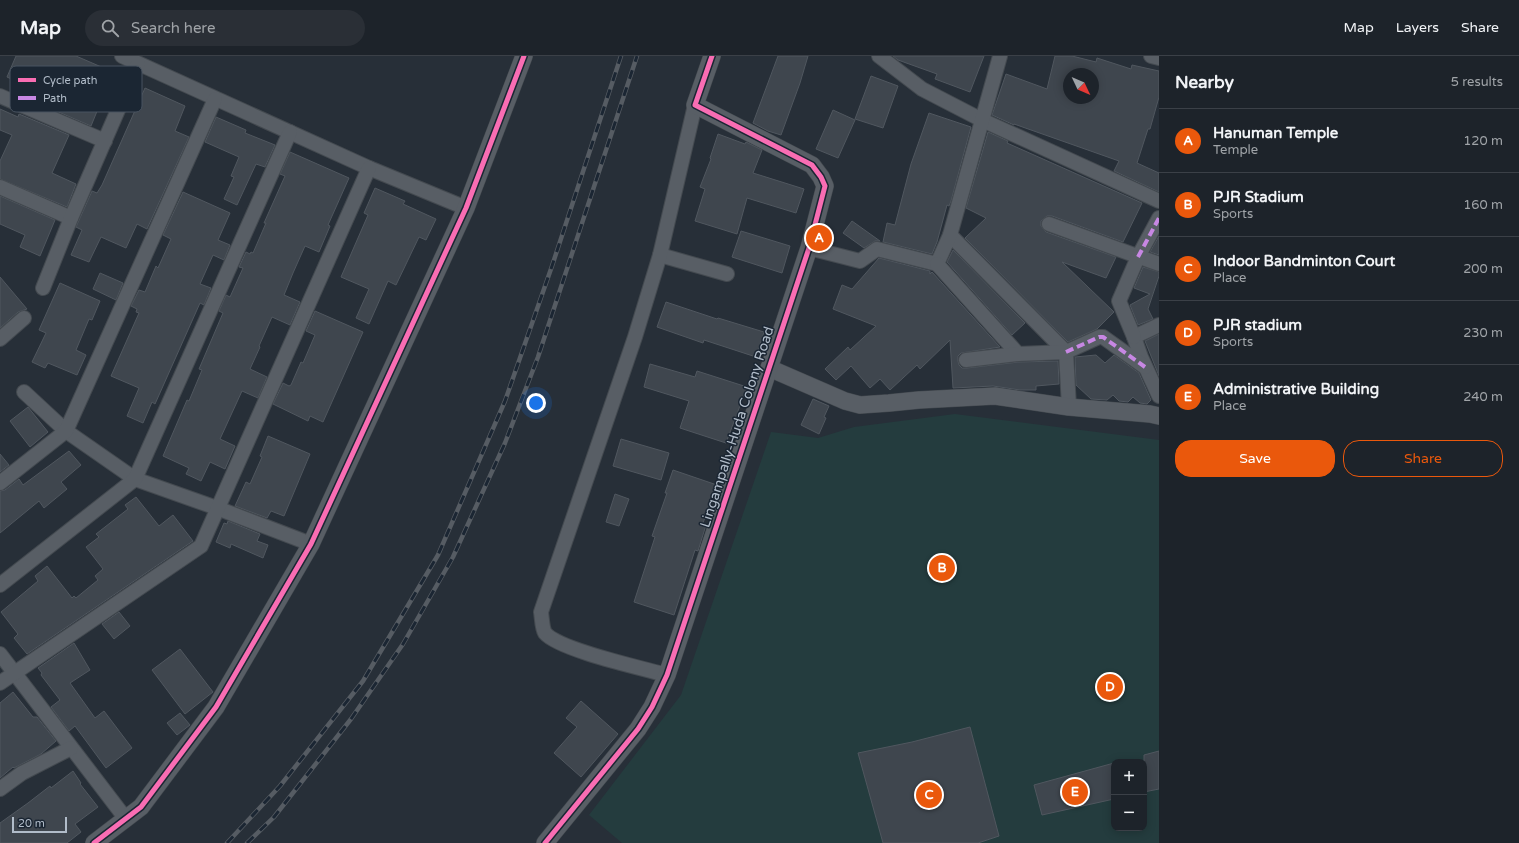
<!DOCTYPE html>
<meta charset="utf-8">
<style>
:root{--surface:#1d232a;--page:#2a2f36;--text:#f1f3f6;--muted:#a0a4a8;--line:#3b4047;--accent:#ea580c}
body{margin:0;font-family:"Varela Round",sans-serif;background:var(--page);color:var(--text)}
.controls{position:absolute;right:12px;bottom:12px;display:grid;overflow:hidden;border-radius:8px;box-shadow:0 2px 10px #0003}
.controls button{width:36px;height:36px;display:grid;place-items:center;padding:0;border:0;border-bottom:1px solid var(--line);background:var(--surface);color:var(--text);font:20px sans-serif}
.compass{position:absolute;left:1063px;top:12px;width:36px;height:36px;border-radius:50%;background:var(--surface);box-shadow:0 2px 10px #0003;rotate:134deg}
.scale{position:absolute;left:12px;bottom:10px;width:55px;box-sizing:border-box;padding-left:4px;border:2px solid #b1bcc9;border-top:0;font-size:11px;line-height:14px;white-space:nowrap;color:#b1bcc9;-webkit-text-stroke:3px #1b2633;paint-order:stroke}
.you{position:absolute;left:536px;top:347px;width:14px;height:14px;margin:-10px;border:3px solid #fff;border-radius:50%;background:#1a73e8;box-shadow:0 0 0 6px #1a73e833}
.badge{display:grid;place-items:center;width:26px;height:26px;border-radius:50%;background:var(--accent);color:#fff;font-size:13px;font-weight:700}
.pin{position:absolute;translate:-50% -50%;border:2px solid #fff;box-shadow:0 1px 4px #0006}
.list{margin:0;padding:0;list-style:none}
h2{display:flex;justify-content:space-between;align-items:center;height:52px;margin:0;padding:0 16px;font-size:17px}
h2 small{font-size:13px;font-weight:400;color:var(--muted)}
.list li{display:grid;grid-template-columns:26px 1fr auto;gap:12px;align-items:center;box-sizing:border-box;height:64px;padding:0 16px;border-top:1px solid var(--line)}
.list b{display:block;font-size:15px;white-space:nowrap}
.list p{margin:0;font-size:13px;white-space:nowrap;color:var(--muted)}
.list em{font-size:13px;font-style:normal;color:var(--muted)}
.actions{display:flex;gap:8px;padding:12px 16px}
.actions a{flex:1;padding:9px 0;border:1px solid var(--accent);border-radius:16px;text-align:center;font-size:14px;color:var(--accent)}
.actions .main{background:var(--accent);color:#fff}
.icon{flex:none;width:22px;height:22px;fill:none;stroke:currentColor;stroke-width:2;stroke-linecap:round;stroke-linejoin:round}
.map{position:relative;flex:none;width:1159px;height:787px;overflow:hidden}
header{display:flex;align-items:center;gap:24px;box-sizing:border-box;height:56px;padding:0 20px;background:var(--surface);border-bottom:1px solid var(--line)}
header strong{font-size:19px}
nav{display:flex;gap:22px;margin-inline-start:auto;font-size:14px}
.search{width:280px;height:36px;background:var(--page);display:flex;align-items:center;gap:10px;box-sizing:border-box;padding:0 14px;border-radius:22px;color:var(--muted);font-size:15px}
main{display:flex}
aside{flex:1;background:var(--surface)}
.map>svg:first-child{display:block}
</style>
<header>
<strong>Map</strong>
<div class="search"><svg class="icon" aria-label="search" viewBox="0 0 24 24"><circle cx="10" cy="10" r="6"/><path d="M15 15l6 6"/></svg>Search here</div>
<nav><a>Map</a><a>Layers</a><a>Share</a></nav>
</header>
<main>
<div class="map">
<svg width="1159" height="787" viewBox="0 0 1159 787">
<rect width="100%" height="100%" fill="#272f38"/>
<!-- green -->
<path fill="#243c3e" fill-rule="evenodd" d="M 955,358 L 1159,384 L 1159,787 L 622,787 L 589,759 L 681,639 L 771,376 L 818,382 L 854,371 ZM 1114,706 L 1144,706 L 1144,772 L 1114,772 Z"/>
<!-- building -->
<g fill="#3f464e" stroke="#50575f" fill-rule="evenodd">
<path d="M 16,0 L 76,0 L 113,16 L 91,70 L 26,42 L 31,32 L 7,21 Z"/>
<path d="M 778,0 L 808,0 L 800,27 L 781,79 L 768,75 L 753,67 Z"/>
<path d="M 893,0 L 984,0 L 970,36 L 935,23 L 937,18 L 898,4 Z"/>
<path d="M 1055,0 L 1072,0 L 1096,6 L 1097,2 L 1131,13 L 1132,9 L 1159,15 L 1159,41 L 1150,73 L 1148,73 L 1137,107 L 1159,117 L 1159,136 L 1114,115 L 1119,105 L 1014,68 L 1014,69 L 992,59 L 1006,18 L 1047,33 ZM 1069,18 L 1093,18 L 1093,42 L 1069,42 Z"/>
<path d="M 871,20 L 898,30 L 883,72 L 855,63 Z"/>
<path d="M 145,32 L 185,50 L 175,75 L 189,81 L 147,173 L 137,168 L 126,192 L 101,181 L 89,206 L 71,199 L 82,174 L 76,171 L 92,135 L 97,137 L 102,129 Z"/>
<path d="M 0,53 L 18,61 L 19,58 L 69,79 L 52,117 L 76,128 L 67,151 L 0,123 L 0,105 L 12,79 L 0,74 Z"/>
<path d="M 833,54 L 855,64 L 838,102 L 816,93 Z"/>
<path d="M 929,57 L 971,71 L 951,145 L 949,150 L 947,149 L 937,186 L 932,198 L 883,186 L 887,167 L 895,169 L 911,108 Z"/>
<path d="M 216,61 L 246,74 L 245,77 L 275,89 L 265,111 L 256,108 L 237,149 L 224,143 L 234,121 L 231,120 L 239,101 L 205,86 Z"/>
<path d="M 988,76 L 1008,85 L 1007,87 L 1142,147 L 1123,186 L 1052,160 L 1047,160 L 1041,165 L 1041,170 L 1046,176 L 1116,201 L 1106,222 L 1062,206 L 1114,256 L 1097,273 L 1068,286 L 965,182 L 986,162 L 966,152 Z"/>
<path d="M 718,78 L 745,88 L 746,86 L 762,94 L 753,117 L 804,133 L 796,157 L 747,142 L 737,178 L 695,165 L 705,133 L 700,131 L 711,103 L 710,102 Z"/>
<path d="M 290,96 L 349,122 L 328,169 L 330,170 L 319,196 L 305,190 L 293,217 L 284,239 L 300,246 L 290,269 L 272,261 L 259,290 L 260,291 L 250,313 L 267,321 L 258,342 L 242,335 L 220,383 L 235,390 L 225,413 L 210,406 L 201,425 L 186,418 L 189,412 L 163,400 L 187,344 L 189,345 L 202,314 L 199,313 L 223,257 L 219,255 L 226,239 L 230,241 L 243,212 L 239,211 L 246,196 L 250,198 L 251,196 L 253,197 L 266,167 L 264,167 L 285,120 L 280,118 Z"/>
<path d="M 375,132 L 405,145 L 403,148 L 436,163 L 426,184 L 419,181 L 396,229 L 388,225 L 369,268 L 356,262 L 369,233 L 341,221 L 368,159 L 364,157 Z"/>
<path d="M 183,136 L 230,157 L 218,184 L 230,189 L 224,204 L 213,199 L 200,228 L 211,232 L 204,249 L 200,247 L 155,348 L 152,346 L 143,367 L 127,360 L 139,332 L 111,320 L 139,257 L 136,256 L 137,253 L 131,250 L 139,234 L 145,236 L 156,210 L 158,212 L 171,183 L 163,179 Z"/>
<path d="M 0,140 L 55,164 L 40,200 L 20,191 L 25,179 L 0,168 Z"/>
<path d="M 852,165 L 880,185 L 875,185 L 864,192 L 843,177 Z"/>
<path d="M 741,175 L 790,190 L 782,217 L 732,201 Z"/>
<path d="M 1159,180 L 1159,199 L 1150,196 Z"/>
<path d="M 953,194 L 1025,267 L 1012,279 L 947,206 Z"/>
<path d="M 879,202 L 930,215 L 930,218 L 932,216 L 1000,291 L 961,297 L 958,300 L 958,305 L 959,309 L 962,312 L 967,312 L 1019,306 L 1058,305 L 1059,328 L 1036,330 L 1036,334 L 1020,334 L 993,330 L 953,332 L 950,284 L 920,313 L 917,309 L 890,334 L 880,323 L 870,332 L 851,310 L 836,324 L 825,313 L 848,291 L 850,294 L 876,270 L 833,253 L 842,229 L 852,233 Z"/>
<path d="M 1143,211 L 1159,216 L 1159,220 L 1148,253 L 1153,263 L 1138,269 L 1130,249 L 1150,238 L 1134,232 Z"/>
<path d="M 100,217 L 123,227 L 116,244 L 93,233 Z"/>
<path d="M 0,221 L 27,253 L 18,256 L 0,272 Z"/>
<path d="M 60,227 L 100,245 L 92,264 L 89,263 L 76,294 L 86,299 L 77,319 L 48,307 L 45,312 L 32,306 L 46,277 L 39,274 Z"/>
<path d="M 666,246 L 717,263 L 718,262 L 764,276 L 756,301 L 704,284 L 703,287 L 657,271 Z"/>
<path d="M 315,255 L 363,276 L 323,366 L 310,360 L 308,365 L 273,348 L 283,327 L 289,330 L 291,329 L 301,306 L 303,307 L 315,279 L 306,275 Z"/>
<path d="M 1159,278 L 1159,320 L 1145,285 Z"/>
<path d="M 1096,299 L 1105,307 L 1114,299 L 1139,317 L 1151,344 L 1147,348 L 1140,347 L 1133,341 L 1128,346 L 1119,345 L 1113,339 L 1107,344 L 1091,343 L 1076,329 L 1075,301 Z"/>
<path d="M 650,308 L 695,321 L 697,315 L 747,331 L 726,387 L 680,372 L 689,345 L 644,331 Z"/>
<path d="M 813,343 L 829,350 L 824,361 L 826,362 L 819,378 L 801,369 Z"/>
<path d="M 28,351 L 48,376 L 30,391 L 10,365 Z"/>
<path d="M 268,380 L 310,398 L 284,460 L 271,455 L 267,462 L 235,450 L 246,426 L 250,428 L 262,401 L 260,400 Z"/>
<path d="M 621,383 L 669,397 L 661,424 L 613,410 Z"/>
<path d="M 69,395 L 81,409 L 61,426 L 67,433 L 44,452 L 39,445 L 0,477 L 0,435 L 5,434 L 19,423 L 23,429 Z"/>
<path d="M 0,398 L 9,409 L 0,416 Z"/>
<path d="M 673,414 L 717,429 L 703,467 L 706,469 L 698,495 L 695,494 L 674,559 L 634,546 L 655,481 L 652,480 L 667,437 L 665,437 Z"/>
<path d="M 615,438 L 629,443 L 619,470 L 606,466 Z"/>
<path d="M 136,441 L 159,470 L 173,459 L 193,485 L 27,598 L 14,582 L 18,578 L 1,556 L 38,525 L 35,520 L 47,510 L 72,542 L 74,540 L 76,542 L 98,524 L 95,520 L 103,513 L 86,491 L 99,481 L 96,478 L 128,453 L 125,449 Z"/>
<path d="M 228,465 L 260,478 L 257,485 L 268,489 L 263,502 L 231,488 L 230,492 L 216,486 L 224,467 L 227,468 Z"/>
<path d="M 119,556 L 130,570 L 114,583 L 102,568 Z"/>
<path d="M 74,587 L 90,614 L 70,627 L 95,662 L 104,655 L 132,692 L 106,712 L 75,670 L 69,675 L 51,651 L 60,644 L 41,619 L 42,617 L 38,612 Z"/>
<path d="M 180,593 L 213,636 L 185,658 L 152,614 Z"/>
<path d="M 13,636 L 33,661 L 37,661 L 56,685 L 41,698 L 14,712 L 13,711 L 0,722 L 0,647 Z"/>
<path d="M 581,645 L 618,678 L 581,721 L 554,697 L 577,671 L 566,662 Z"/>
<path d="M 180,657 L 190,669 L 177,679 L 167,667 Z"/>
<path d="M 970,671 L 999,780 L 978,787 L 883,787 L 858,697 L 912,686 Z"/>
<path d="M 1159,695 L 1159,733 L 1144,736 L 1144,699 Z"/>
<path d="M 1114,707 L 1114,743 L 1042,759 L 1034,729 Z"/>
<path d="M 73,715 L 81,727 L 80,728 L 98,751 L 75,768 L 81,776 L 67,787 L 0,787 L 0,767 L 28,747 L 50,730 L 51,732 Z"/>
</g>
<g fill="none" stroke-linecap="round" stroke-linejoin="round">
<!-- minor casing -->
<g stroke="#444a50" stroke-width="16">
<g id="minor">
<path d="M 122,0 L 369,112 L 466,152"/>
<path d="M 879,0 L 922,33 L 982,64 L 1159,145"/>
<path d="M 1151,0 L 1159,2"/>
<path d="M 0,40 L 105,85"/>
<path d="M 0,131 L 71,162"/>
<path d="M 1049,168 L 1159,208"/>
<path d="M 950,179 L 1066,296 L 1069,351"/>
<path d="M 809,192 L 860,205 L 877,193 L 937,208 L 950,179 L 1000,0"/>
<path d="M 660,199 L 727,218"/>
<path d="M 937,208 L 1018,298"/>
<path d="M 43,232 L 71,162 L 138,8"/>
<path d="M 1159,269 L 1134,281 L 1141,301 L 1159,340"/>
<path d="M 1134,281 L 1119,245 L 1138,201 L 1159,162"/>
<path d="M 0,283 L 24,262"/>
<path d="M 966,304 L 1018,298 L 1066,296 L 1099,281 L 1103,281 L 1145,311"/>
<path d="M 24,336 L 66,375 L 135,423 L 217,452 L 311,488"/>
<path d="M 0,427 L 66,375 L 215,43"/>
<path d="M 0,529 L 135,423 L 290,76"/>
<path d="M 0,598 L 126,763"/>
<path d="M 667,619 C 642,612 559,594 545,577 C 542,572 542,562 541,556 L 635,281 L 660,199 L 695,49"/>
<path d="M 0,627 L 201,490 L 369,112"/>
<path d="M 0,733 L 22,717 L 71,692"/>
</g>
</g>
<!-- tertiary casing -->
<g stroke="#444a50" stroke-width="18">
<g id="tertiary">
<path d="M 769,312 L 845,345 L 860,349 L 889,347 L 919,344 L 995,340 L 1069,351 L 1150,358 L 1159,360"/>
<path d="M 94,787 L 141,751 L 216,651 L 311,488 L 466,152 L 524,0"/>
<path d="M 545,787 L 638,673 L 652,651 L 667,619 L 809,192 L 825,130 L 821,121 L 812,109 L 695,49 L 712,0"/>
</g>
</g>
<!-- minor -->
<use href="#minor" stroke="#585e65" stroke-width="14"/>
<!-- tertiary -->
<use href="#tertiary" stroke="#585e65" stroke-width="17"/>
<!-- rail casing -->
<g stroke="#565c63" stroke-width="4.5">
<g id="rail">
<path d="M 227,787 L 280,730 L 363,625 L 438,499 L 505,345 L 552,210 L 621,0"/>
<path d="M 247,787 L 274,761 L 351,663 L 403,588 L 453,501 L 505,387 L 538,301 L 637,0"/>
</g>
</g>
<!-- rail -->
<use href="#rail" stroke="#1b2633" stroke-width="3" stroke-dasharray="9" stroke-linecap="butt"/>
<!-- quiet -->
<g stroke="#c787e3" stroke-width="4" stroke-dasharray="8 4" stroke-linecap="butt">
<path d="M 1138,201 L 1159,162"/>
<path d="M 1066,296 L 1099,281 L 1103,281 L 1145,311"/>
</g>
<!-- cycleway casing -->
<g stroke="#1b2633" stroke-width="8">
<g id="cycleway">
<path d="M 94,787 L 141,751 L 216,651 L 311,488 L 466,152 L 524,0"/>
<path d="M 545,787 L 638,673 L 652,651 L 667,619 L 809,192 L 825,130 L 821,121 L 812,109 L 695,49 L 712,0"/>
</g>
</g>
<!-- cycleway -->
<use href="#cycleway" stroke="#f96db3" stroke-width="5"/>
</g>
<g text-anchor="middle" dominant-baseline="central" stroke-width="3" stroke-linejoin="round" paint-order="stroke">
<!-- street labels -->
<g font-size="14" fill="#b1bcc9" stroke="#1b2633">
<text transform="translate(737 371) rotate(-72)">Lingampally-Huda Colony Road</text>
</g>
</g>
<!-- legend -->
<rect x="10" y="10" width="132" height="46" rx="6" fill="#1b2633" stroke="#485360" stroke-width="1"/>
<rect x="18" y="22" width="18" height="4" fill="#f96db3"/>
<rect x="18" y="40" width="18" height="4" fill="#c787e3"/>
<g font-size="11" fill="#b1bcc9">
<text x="43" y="28">Cycle path</text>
<text x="43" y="46">Path</text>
</g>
</svg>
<div class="controls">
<button>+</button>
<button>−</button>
</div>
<svg class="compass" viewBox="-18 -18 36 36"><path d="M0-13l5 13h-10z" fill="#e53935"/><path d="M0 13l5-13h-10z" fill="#a0a4a8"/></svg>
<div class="scale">20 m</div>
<div class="you"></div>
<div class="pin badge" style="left:819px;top:182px">A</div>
<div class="pin badge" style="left:942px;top:512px">B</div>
<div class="pin badge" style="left:929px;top:739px">C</div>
<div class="pin badge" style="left:1110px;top:631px">D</div>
<div class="pin badge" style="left:1075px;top:736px">E</div>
</div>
<aside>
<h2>Nearby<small>5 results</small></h2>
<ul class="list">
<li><span class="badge">A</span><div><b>Hanuman Temple</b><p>Temple</p></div><em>120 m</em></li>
<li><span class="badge">B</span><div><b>PJR Stadium</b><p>Sports</p></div><em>160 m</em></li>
<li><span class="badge">C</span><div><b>Indoor Bandminton Court</b><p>Place</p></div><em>200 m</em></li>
<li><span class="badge">D</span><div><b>PJR stadium</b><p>Sports</p></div><em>230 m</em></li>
<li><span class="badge">E</span><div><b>Administrative Building</b><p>Place</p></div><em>240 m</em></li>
</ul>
<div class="actions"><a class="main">Save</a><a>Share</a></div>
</aside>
</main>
